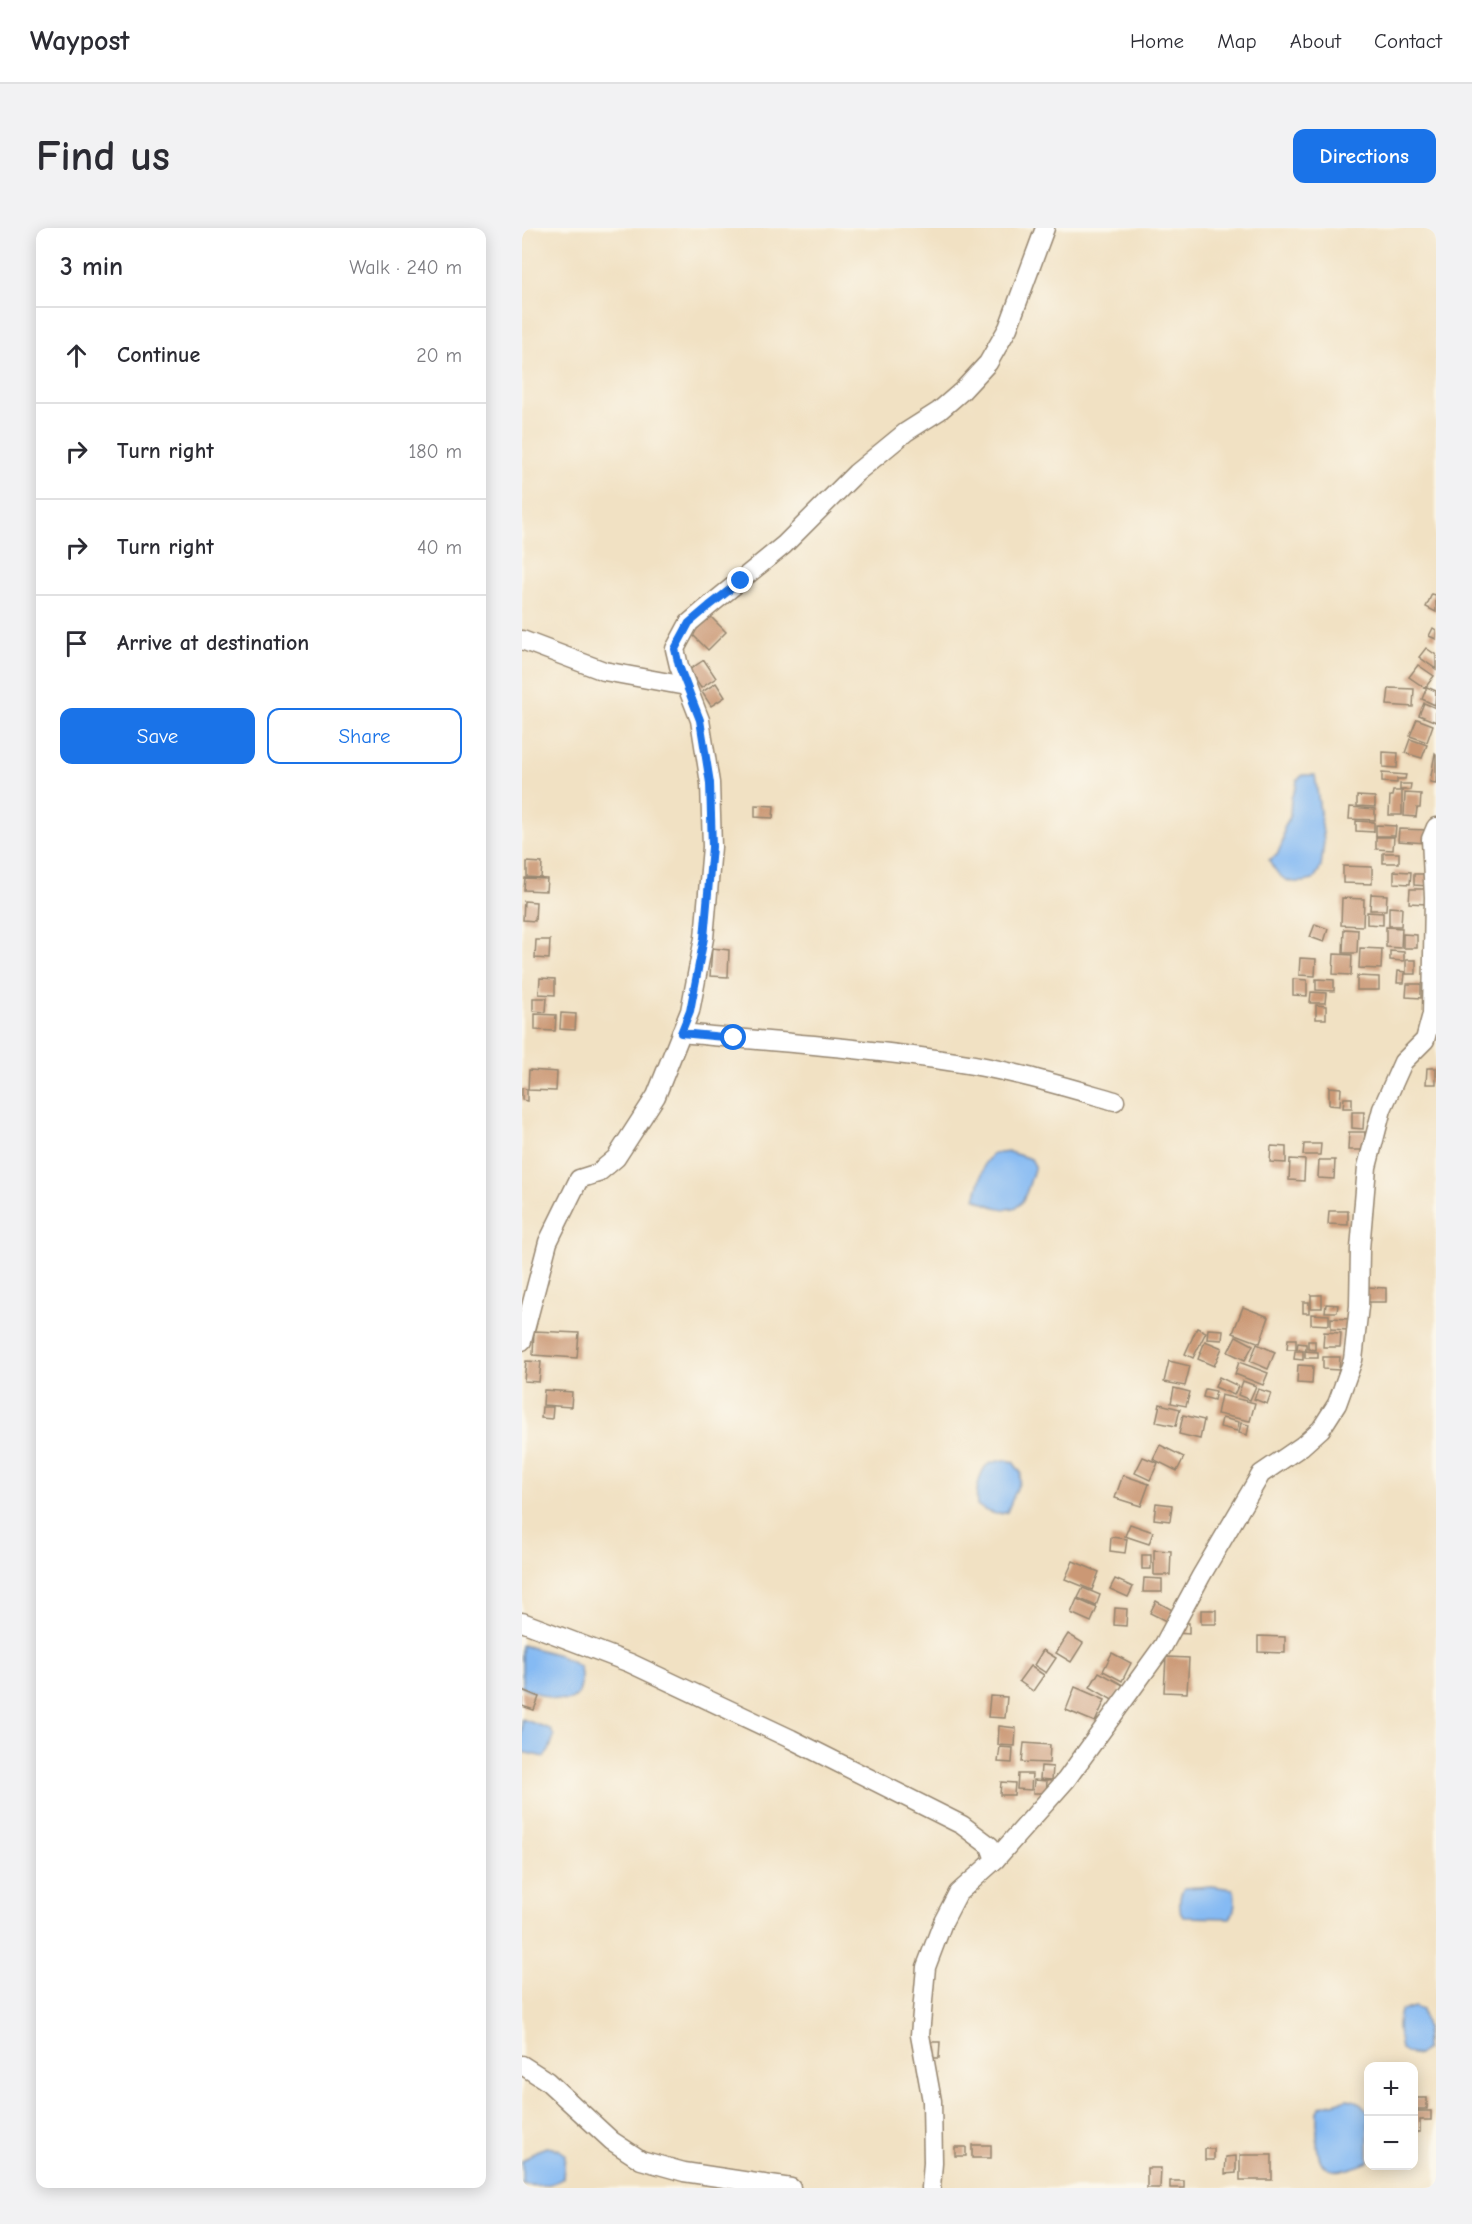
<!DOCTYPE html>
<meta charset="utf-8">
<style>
:root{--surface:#fff;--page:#f2f2f3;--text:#2b2b33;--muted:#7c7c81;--line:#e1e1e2;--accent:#1a73e8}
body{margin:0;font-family:"Comic Neue",sans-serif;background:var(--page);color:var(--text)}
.controls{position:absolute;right:18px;bottom:18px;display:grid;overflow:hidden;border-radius:12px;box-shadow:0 3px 15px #0003}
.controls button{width:54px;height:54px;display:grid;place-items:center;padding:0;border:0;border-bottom:2px solid var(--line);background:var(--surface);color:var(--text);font:30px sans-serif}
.stop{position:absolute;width:18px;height:18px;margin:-14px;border:4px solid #1a73e8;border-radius:50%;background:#fff}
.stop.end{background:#1a73e8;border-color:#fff;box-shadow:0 2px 6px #0008}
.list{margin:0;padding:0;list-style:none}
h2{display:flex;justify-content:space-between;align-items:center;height:78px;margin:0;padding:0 24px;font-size:26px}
h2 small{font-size:20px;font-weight:400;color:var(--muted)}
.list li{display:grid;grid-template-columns:39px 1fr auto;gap:18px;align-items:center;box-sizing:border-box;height:96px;padding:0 24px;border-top:2px solid var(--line)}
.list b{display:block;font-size:22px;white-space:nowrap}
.list em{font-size:20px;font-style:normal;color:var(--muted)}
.actions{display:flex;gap:12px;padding:18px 24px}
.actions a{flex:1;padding:14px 0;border:2px solid var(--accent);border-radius:12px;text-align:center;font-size:21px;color:var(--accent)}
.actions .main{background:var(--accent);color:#fff}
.icon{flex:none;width:33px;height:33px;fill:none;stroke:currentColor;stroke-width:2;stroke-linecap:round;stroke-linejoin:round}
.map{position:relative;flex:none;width:914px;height:1960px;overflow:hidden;border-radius:12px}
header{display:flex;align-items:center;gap:36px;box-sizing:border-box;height:84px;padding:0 30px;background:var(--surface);border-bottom:2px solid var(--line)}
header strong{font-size:28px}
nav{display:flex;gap:33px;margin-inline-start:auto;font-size:21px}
.intro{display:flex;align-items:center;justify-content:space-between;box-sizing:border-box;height:144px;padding:0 36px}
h1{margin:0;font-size:42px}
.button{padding:15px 27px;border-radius:12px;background:var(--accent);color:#fff;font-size:21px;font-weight:700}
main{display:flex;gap:36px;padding:0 36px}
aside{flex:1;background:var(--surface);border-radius:12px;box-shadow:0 3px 15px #0003}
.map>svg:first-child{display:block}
</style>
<header>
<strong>Waypost</strong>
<nav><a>Home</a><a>Map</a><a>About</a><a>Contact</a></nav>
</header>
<div class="intro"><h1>Find us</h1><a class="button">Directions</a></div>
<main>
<aside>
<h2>3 min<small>Walk · 240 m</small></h2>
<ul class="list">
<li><svg class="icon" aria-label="ahead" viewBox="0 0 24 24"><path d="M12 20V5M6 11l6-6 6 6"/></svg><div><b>Continue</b></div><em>20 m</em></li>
<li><svg class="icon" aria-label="right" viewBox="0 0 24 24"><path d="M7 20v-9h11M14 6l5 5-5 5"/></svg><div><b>Turn right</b></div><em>180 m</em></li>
<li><svg class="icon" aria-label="right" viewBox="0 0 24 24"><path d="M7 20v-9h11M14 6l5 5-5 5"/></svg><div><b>Turn right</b></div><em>40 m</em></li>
<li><svg class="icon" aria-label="arrive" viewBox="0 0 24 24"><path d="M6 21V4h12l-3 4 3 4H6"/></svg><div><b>Arrive at destination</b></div></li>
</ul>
<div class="actions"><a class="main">Save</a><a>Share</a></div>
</aside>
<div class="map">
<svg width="914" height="1960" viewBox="0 0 914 1960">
<rect width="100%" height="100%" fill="#fbf7ec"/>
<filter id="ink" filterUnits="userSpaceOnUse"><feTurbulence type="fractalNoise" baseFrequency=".0167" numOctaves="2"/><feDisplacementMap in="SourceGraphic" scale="12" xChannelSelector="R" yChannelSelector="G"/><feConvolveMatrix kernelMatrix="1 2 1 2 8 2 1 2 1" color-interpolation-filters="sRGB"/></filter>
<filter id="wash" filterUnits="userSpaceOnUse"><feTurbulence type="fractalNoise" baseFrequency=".008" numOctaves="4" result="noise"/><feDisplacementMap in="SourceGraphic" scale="24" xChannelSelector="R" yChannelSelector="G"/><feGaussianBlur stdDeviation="1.35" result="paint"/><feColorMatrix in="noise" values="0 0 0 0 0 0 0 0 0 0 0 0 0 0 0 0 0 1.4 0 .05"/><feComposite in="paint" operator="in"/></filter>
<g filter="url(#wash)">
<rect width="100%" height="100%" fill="#f1e1c3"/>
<!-- water -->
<g fill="#85baf3" stroke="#607288" stroke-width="1.5">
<path d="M 781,547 L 793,547 L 802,613 L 799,639 L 791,652 C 768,658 758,653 747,632 L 755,627 L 761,613 L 762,599 L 768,589 L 769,570 L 774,560 L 775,552 Z"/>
<path d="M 487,924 L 509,931 L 513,938 C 509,949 506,965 499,975 C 489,988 463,976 453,970 L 463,935 L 470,926 Z"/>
<path d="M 484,1232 L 491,1234 L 499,1245 L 497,1255 L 485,1284 C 475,1289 464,1284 455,1277 C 453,1267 457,1246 464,1238 C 469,1233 477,1233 484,1232 Z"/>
<path d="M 0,1417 L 37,1427 L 58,1439 C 66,1491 28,1470 0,1459 Z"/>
<path d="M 0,1491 L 28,1501 L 32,1508 L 27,1523 L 22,1529 L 0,1524 Z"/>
<path d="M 689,1658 L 711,1661 C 714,1669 714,1683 708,1690 L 661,1689 C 656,1682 657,1666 662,1660 Z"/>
<path d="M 892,1779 L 900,1782 L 904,1799 L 904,1821 L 896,1827 L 884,1825 L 879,1821 C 877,1809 874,1795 878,1783 Z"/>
<path d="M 826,1871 L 837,1874 L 846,1883 L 846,1934 C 789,1959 795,1926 795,1883 L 799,1878 Z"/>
<path d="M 24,1919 L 36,1921 L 43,1926 L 41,1950 C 31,1958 13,1959 0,1956 L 0,1934 L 14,1923 Z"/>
</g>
<g id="blocks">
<!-- building -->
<g fill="#cb9874">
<path d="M 910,366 L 914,367 L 914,384 L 904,379 Z"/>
<path d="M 188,388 L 204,404 L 186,422 L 170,406 Z"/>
<path d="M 911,400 L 914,402 L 914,411 L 907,408 Z"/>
<path d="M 904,420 L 914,427 L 914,441 L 897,429 Z"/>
<path d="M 182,432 L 194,450 L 179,460 L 167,442 Z"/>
<path d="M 896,437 L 912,448 L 903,460 L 887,449 Z"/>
<path d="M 194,455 L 203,469 L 189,478 L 180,464 Z"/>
<path d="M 905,459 L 914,463 L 913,477 L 900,471 Z"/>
<path d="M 867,460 L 892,461 L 891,479 L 865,477 Z"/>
<path d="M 902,475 L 914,480 L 914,494 L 897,487 Z"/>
<path d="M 895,491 L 911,497 L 905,514 L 888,508 Z"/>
<path d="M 888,511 L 905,517 L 900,530 L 883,525 Z"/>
<path d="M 861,524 L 876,525 L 875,540 L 861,539 Z"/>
<path d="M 913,525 L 914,526 L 914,555 L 908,554 Z"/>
<path d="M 860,545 L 884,547 L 883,551 L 875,551 L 875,555 L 860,554 Z"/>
<path d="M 878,556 L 889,556 L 888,562 L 878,562 Z"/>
<path d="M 871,563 L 880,563 L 880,587 L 867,587 L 868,568 L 870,568 Z"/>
<path d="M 883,565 L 899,566 L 898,580 L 895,580 L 894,589 L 882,588 Z"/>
<path d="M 835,568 L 853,569 L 853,579 L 835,578 Z"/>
<path d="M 233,577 L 252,578 L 251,590 L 233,589 Z"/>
<path d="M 828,579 L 853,581 L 853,592 L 827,591 Z"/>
<path d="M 834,593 L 852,594 L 852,604 L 834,603 Z"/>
<path d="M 854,597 L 874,598 L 873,608 L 854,608 Z"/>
<path d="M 877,601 L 905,602 L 904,615 L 876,613 Z"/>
<path d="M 854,609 L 872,609 L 871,622 L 854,621 Z"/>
<rect x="861" y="625" width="16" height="10"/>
<path d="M 5,634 L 20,635 L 19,650 L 5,649 Z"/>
<path d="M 821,638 L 850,639 L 850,656 L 821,655 Z"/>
<path d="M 872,643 L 889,644 L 888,656 L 872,655 Z"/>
<path d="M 892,646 L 907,646 L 906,658 L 892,657 Z"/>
<path d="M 3,650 L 25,651 L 24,663 L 2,662 Z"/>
<path d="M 888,661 L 904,661 L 904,676 L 887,675 Z"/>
<path d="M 849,666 L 865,667 L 864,682 L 848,682 Z"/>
<path d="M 820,670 L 842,671 L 841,698 L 819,697 Z"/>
<path d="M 2,673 L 14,674 L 13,693 L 1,692 Z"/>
<path d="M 867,679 L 880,680 L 879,698 L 867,698 Z"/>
<path d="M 845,684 L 861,685 L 861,697 L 845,696 Z"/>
<path d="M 793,696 L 806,701 L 802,714 L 788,709 Z"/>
<path d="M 864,699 L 880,700 L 879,720 L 864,719 Z"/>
<path d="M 822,701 L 836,702 L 835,725 L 821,725 Z"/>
<path d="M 881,706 L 895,707 L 895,720 L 881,720 Z"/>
<path d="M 14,712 L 28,712 L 27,731 L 13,730 Z"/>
<path d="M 190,720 L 207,722 L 206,749 L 188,748 Z"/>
<path d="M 838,720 L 860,721 L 859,741 L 837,740 Z"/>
<path d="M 868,723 L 882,724 L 882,733 L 868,732 Z"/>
<path d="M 812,726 L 830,727 L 829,747 L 811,746 Z"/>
<path d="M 778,730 L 794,731 L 793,748 L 777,747 Z"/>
<rect x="884" y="732" width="10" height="14"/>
<path d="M 876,743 L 883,744 L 882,755 L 875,755 Z"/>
<path d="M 835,748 L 857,749 L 857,762 L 835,762 Z"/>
<path d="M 18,750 L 33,751 L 33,767 L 17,766 Z"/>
<path d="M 771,751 L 785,752 L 785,768 L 771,767 Z"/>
<path d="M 794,751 L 812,752 L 812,763 L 794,762 Z"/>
<path d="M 885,756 L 899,756 L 899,770 L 884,769 Z"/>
<path d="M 789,764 L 804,765 L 803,775 L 788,775 Z"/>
<path d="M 11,770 L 25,770 L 24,784 L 11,783 Z"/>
<path d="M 794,777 L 804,778 L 804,791 L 794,791 Z"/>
<path d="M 39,785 L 54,786 L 53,802 L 38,801 Z"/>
<path d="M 13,786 L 34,787 L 33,803 L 13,802 Z"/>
<path d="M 905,840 L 914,840 L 914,856 L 904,856 Z"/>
<path d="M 7,842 L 35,844 L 34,863 L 6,862 Z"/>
<path d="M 807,859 L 819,860 L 818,878 L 807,877 Z"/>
<path d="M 0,860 L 5,861 L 5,873 L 0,872 Z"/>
<path d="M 822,870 L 830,870 L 830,880 L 821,880 Z"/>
<path d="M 830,884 L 842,884 L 841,901 L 830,900 Z"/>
<path d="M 827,904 L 843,904 L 842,922 L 826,922 Z"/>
<path d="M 782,916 L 799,916 L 798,927 L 781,927 Z"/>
<path d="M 749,918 L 764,919 L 764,935 L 748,934 Z"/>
<path d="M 768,931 L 783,932 L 782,953 L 767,952 Z"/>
<path d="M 797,932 L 813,932 L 812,951 L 796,950 Z"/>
<path d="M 807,983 L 826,983 L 826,997 L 806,996 Z"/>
<path d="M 844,1059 L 864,1060 L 864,1074 L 844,1074 Z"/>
<rect x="789" y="1067" width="11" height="13"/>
<rect x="781" y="1074" width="6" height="11"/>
<path d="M 804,1076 L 816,1077 L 815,1084 L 803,1084 Z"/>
<path d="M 721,1079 L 747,1089 L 738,1115 L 711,1105 Z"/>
<path d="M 789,1086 L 807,1087 L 807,1097 L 789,1096 Z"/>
<path d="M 809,1090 L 826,1091 L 826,1102 L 809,1101 Z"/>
<path d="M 675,1100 L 684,1104 L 671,1130 L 663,1126 Z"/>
<path d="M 686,1101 L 701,1102 L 700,1112 L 685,1111 Z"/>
<path d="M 12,1103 L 57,1105 L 55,1130 L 11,1127 Z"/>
<path d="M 802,1104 L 819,1105 L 818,1119 L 801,1119 Z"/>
<path d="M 714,1108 L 731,1117 L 723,1132 L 706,1124 Z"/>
<path d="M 766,1111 L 774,1111 L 774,1121 L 765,1121 Z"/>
<path d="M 683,1113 L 700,1120 L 692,1138 L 676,1131 Z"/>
<path d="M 786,1113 L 793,1113 L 793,1122 L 786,1121 Z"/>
<path d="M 776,1115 L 784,1116 L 784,1122 L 775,1121 Z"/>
<path d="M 735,1116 L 753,1124 L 746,1141 L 728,1133 Z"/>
<path d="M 773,1123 L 781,1123 L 781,1132 L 772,1131 Z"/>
<path d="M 783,1123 L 796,1124 L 796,1130 L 783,1130 Z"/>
<path d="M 801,1129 L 818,1129 L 817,1142 L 801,1141 Z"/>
<path d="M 4,1133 L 19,1134 L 17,1154 L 2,1153 Z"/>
<path d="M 647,1133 L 668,1138 L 663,1158 L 642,1154 Z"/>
<path d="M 717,1134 L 746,1145 L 741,1157 L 713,1146 Z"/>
<path d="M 776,1137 L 791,1138 L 790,1156 L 775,1155 Z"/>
<path d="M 697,1149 L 716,1158 L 712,1167 L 693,1159 Z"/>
<path d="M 721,1153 L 734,1158 L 728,1172 L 716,1167 Z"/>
<path d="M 652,1160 L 668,1164 L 664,1178 L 649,1175 Z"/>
<path d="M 683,1161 L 694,1163 L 692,1172 L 681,1169 Z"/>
<path d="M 736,1161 L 749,1165 L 745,1176 L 732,1171 Z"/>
<path d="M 22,1162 L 50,1164 L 49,1179 L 21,1177 Z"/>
<path d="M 699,1167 L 733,1175 L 728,1193 L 695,1186 Z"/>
<path d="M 638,1176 L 658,1181 L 654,1198 L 634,1194 Z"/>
<path d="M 20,1179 L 31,1179 L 30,1191 L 19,1190 Z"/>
<path d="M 661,1187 L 682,1192 L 678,1211 L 657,1206 Z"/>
<path d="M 700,1190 L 717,1194 L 715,1203 L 698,1199 Z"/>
<path d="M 719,1195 L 727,1197 L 725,1207 L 717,1205 Z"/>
<path d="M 638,1217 L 662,1229 L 655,1243 L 631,1231 Z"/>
<path d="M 621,1229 L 636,1235 L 628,1252 L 613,1245 Z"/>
<path d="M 601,1247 L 627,1256 L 619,1278 L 593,1270 Z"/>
<path d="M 634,1275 L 650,1277 L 648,1293 L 632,1291 Z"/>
<path d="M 608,1296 L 631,1304 L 627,1316 L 603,1308 Z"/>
<path d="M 589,1309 L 605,1311 L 603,1325 L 588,1323 Z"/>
<path d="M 632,1322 L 649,1323 L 648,1347 L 632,1347 Z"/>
<rect x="620" y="1327" width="9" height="14"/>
<path d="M 551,1333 L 577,1344 L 570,1362 L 543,1351 Z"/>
<path d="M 622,1350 L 640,1351 L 640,1364 L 621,1364 Z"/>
<path d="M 593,1351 L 611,1359 L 606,1369 L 588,1361 Z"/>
<path d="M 561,1360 L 578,1367 L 574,1378 L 556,1370 Z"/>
<path d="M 555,1371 L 575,1380 L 569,1394 L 549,1385 Z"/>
<path d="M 634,1373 L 652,1383 L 646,1394 L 628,1385 Z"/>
<path d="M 593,1380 L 605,1381 L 604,1398 L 592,1397 Z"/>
<rect x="679" y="1382" width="15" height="14"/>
<path d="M 656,1394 L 667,1395 L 667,1406 L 655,1405 Z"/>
<path d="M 546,1406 L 561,1415 L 549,1434 L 534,1425 Z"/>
<path d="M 736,1408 L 763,1409 L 763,1425 L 736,1424 Z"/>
<path d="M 521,1422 L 534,1430 L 524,1445 L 512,1437 Z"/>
<path d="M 590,1425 L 609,1435 L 600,1453 L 581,1443 Z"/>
<path d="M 644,1429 L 667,1430 L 665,1465 L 642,1464 Z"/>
<path d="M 508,1438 L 522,1447 L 511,1463 L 497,1453 Z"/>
<path d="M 577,1444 L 601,1457 L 592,1473 L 568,1459 Z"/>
<path d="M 553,1459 L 583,1472 L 573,1494 L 544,1482 Z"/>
<path d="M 0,1462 L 17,1469 L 12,1482 L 0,1478 Z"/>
<path d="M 468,1468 L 485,1469 L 483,1490 L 466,1489 Z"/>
<path d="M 477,1498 L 494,1500 L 493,1518 L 476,1517 Z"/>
<path d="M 502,1515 L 528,1517 L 527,1535 L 500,1534 Z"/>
<path d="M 478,1519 L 491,1520 L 490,1535 L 476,1534 Z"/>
<path d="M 519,1538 L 531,1539 L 530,1552 L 518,1551 Z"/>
<path d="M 496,1546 L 510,1546 L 509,1562 L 495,1561 Z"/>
<path d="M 512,1552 L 525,1553 L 524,1565 L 511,1565 Z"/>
<path d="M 479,1554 L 493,1555 L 492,1567 L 478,1567 Z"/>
<path d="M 406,1814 L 418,1814 L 417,1830 L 410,1830 Z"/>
<rect x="892" y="1870" width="13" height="11"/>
<path d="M 892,1883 L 909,1883 L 909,1892 L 898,1892 L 898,1904 L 892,1904 Z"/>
<rect x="450" y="1917" width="19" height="13"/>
<rect x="433" y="1919" width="11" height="9"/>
<rect x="683" y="1921" width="9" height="11"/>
<rect x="718" y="1927" width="32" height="25"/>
<path d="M 714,1928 L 714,1945 L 703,1946 L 704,1929 Z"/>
<path d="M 625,1940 L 639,1940 L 638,1960 L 625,1960 Z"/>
<rect x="648" y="1953" width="14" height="7"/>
</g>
</g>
</g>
<g filter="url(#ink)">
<use href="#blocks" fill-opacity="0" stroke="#968670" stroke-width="1.5"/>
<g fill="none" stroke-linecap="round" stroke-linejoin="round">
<!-- minor casing -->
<g stroke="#968670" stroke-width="21">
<g id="minor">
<path d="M 0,412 L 82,443 L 164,458"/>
<path d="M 159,805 C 251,814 343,820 433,834 C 488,842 540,858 593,873"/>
<path d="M 0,1113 L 26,1014 L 57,951 L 76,945 L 94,930 L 134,868 L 168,783 L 182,710 L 190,619 L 188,555 L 178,492 L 157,438 L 153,421 L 167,395 L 187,378 L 262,317 L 334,245 L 384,204 L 417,183 L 440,163 L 466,135 L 486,100 L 523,0"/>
<path d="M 0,1394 L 108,1435 L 269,1511 L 440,1597 L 468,1618 L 473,1632 L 436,1665 L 421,1694 L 404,1739 L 398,1807 L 410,1873 L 411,1935 L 409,1960"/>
<path d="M 473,1632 L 544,1552 L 641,1418 L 679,1348 L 739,1246 L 780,1218 L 799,1201 L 815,1176 L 831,1132 L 837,1078 L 838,1021 L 845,939 L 860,881 L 881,834 L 903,812 L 910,786 L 912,669 L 909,611 L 914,599"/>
<path d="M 0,1837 L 25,1853 L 90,1913 L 119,1932 L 162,1944 L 269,1960"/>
</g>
</g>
<!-- minor -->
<use href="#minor" stroke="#fff" stroke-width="18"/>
</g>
</g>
<g fill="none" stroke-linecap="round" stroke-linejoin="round" filter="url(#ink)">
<!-- route -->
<path stroke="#1a73e8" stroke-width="8" d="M 212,810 L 159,805 L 168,783 L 182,710 L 190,619 L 188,555 L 178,492 L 157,438 L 153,421 L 167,395 L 187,378 L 219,353"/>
</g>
</svg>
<div class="controls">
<button>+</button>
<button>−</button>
</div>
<div class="stop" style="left:212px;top:810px"></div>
<div class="stop end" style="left:219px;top:353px"></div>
</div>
</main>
